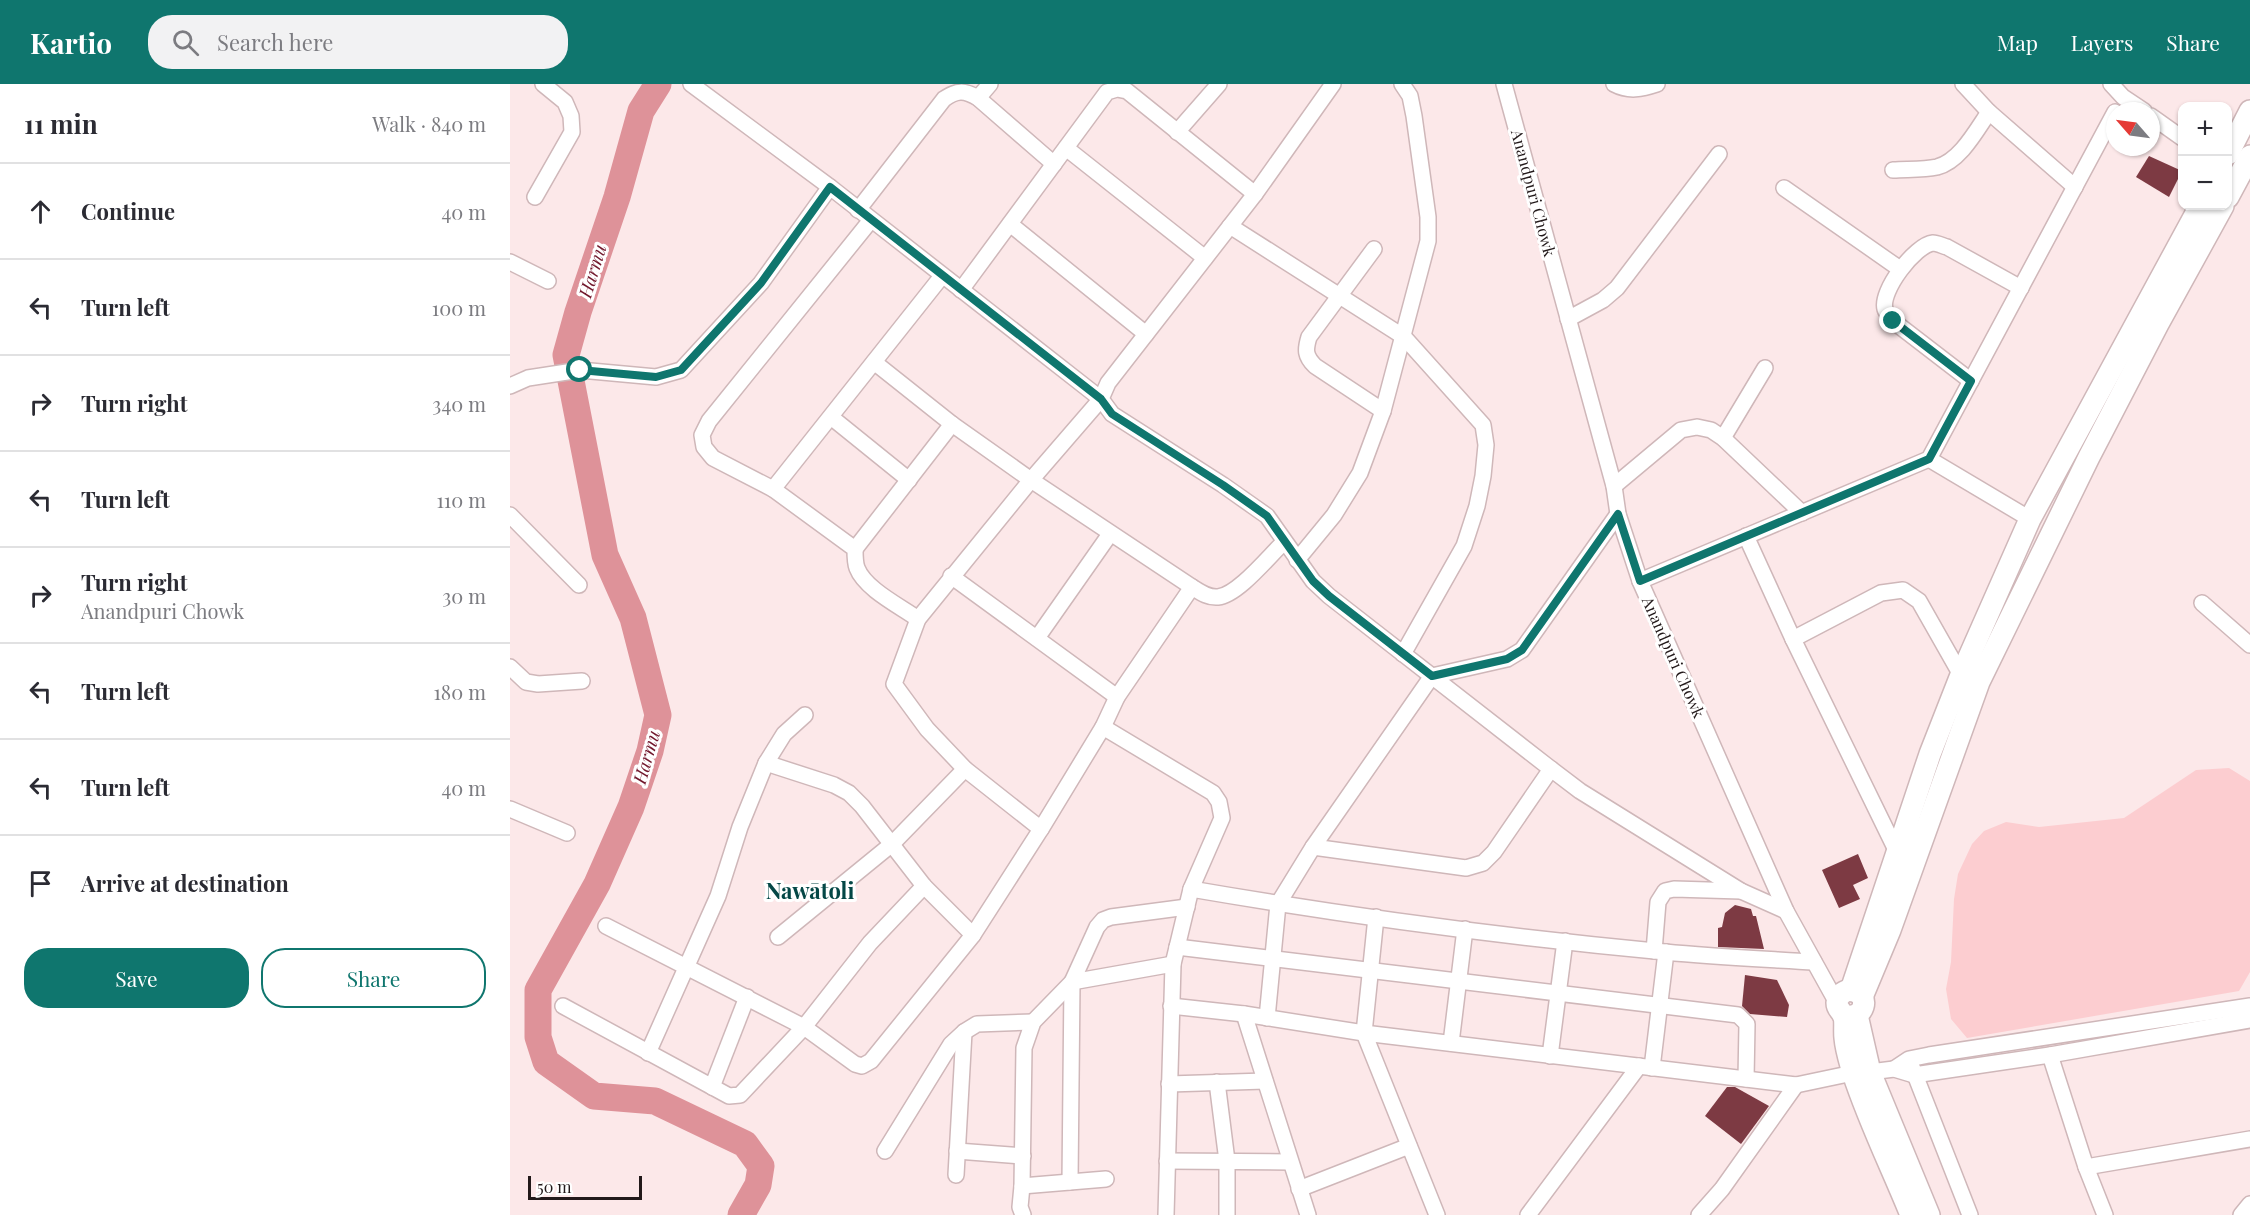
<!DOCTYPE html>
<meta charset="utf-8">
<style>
:root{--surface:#fff;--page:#f2f2f3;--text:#2b2b33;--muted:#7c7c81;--line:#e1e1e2;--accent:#0f766e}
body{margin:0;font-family:"Playfair Display",serif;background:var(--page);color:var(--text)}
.controls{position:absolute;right:18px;top:18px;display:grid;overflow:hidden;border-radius:12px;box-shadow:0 2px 4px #0004}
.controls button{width:54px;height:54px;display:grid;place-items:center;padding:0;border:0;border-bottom:2px solid var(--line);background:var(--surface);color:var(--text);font:30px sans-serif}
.compass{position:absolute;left:1596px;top:18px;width:54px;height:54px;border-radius:50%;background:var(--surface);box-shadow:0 2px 4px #0004;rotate:298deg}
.scale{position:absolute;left:18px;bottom:15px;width:114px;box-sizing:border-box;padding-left:6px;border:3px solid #22191a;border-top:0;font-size:16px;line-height:21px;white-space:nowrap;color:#22191a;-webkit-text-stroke:4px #fff;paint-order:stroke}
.stop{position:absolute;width:18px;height:18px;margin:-14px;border:4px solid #0f766e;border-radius:50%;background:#fff}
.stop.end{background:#0f766e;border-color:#fff;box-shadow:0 2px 6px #0008}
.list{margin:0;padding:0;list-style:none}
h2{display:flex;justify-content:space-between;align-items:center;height:78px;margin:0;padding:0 24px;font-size:26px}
h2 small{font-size:20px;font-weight:400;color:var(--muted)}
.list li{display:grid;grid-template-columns:39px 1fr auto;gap:18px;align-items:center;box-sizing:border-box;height:96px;padding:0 24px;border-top:2px solid var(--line)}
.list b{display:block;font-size:22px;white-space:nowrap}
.list p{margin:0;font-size:20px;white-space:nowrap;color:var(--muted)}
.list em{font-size:20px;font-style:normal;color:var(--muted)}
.actions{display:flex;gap:12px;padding:18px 24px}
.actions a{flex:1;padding:14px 0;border:2px solid var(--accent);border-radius:24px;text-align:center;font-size:21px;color:var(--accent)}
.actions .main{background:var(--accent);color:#fff}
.icon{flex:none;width:33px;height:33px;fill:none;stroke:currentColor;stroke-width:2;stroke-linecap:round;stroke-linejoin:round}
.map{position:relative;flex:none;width:1740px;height:1131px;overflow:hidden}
header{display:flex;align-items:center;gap:36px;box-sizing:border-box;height:84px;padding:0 30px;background:var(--accent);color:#fff}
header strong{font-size:28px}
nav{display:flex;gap:33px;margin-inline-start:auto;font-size:21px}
.search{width:420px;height:54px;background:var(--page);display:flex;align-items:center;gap:15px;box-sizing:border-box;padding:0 21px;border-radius:24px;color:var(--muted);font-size:22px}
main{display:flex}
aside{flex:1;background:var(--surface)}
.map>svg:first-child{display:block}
</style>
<header>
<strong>Kartio</strong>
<div class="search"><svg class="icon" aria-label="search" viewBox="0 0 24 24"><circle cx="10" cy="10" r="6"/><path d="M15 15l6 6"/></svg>Search here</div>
<nav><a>Map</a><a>Layers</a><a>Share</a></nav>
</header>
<main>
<aside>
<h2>11 min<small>Walk · 840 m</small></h2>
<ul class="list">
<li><svg class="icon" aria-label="ahead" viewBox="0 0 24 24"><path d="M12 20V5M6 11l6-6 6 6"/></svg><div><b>Continue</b></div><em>40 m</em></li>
<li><svg class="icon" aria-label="left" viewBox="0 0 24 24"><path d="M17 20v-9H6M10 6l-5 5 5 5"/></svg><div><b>Turn left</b></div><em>100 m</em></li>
<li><svg class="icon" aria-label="right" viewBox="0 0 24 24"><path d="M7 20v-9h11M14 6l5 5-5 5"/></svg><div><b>Turn right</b></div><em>340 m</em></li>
<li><svg class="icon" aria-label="left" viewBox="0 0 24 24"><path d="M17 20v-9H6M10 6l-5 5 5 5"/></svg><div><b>Turn left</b></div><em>110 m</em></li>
<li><svg class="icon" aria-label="right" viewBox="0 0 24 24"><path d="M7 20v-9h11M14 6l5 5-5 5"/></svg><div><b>Turn right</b><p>Anandpuri Chowk</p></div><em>30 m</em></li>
<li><svg class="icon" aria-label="left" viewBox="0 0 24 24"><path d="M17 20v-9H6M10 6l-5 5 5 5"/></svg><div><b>Turn left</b></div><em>180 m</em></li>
<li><svg class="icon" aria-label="left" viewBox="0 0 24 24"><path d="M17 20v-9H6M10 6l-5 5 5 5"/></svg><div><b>Turn left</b></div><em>40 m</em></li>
<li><svg class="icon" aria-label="arrive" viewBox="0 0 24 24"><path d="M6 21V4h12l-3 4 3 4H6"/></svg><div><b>Arrive at destination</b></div></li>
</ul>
<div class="actions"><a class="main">Save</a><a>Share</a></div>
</aside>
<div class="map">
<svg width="1740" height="1131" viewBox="0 0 1740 1131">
<rect width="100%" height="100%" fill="#fce8e9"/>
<!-- garden -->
<path fill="#fccdd0" d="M 1719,684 L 1740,697 L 1740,888 L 1729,907 L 1457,954 L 1441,935 L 1436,905 L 1441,878 L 1444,815 L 1448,790 L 1462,760 L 1474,747 L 1496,738 L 1529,743 L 1614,734 L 1686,686 Z"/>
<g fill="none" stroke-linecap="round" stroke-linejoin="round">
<!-- river -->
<path stroke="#de9299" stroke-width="27" d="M 148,0 L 131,27 L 107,113 L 68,228 L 56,271 L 95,471 L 123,534 L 148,631 L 140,667 L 121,723 L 87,800 L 28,906 L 28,953 L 36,978 L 84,1012 L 145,1017 L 235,1060 L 251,1082 L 248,1101 L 231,1131"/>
</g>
<!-- building -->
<g fill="#7d3a43">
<path d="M 1639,72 L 1672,87 L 1659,113 L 1626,93 Z"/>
<path d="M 1348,770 L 1358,794 L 1343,801 L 1350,815 L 1329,824 L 1312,786 Z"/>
<path d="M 1225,821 L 1241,825 L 1243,832 L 1246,832 L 1254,865 L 1208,863 L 1208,844 L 1212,843 L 1215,829 Z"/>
<path d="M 1235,891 L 1267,896 L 1279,921 L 1277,933 L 1240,930 L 1232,922 Z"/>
<path d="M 1217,1003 L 1225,1003 L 1259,1022 L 1231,1060 L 1195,1032 Z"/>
</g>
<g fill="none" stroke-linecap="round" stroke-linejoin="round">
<!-- minor casing -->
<g stroke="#cfb7b9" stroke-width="18">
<g id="minor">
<path d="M 181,0 L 320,103"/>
<path d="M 823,0 L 745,110 L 598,299 L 591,315 L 602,330 L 713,401 L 757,432 L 803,497 L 819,512 L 1041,685 L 1070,707 L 1231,807 L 1276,827"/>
<path d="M 994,0 L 1104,402 L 1108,430 L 1130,497 L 1276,827 L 1327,919"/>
<path d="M 1104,0 C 1119,8 1132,5 1147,0"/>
<path d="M 1453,0 L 1479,28 L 1565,103"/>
<path d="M 1601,0 L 1613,13 L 1634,27"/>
<path d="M 468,14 L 480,0"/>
<path d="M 1641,32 L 1672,54"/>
<path d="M 667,48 L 709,0"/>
<path d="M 556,64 L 695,174"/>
<path d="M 1383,86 C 1397,85 1413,86 1427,83 C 1450,77 1466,47 1479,28"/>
<path d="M 1274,104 L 1390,185"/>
<path d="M 25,113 L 62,48 L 61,32 L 55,18 L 33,0"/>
<path d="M 348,126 L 434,15 C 447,6 454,6 468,14 L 544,80"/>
<path d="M 361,136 L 199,337 L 192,351 L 194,363 L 203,374 L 263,405 L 345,465 C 345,471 345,479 347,484 C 355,505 390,522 408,535"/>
<path d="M 500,140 L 636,250"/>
<path d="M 720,142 L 894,253 L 973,341 L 976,361 L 973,392 L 967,422 L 954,462 L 893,570"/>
<path d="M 864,165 L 799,253 C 795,266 795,272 805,282 L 873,327"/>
<path d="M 0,178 L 38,197"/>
<path d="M 451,206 L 597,8 L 607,5 L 617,7 L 745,110"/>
<path d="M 1058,235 L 1093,216 L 1107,204 L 1209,70"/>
<path d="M 364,278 L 442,340 L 521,396 L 682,503"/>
<path d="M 1461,297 L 1383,237 C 1381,234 1376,229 1375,225 C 1370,207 1405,161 1423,159 C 1427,159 1433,162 1437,163 L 1511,204"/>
<path d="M 0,302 L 18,294 L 70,286 L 146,293 L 171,286 L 251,199 L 320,103 L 591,315 L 521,396 L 408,535 L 384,600 L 417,645 L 455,685 L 531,745"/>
<path d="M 321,333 L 399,396"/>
<path d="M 1213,354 L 1255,284"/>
<path d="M 1419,375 L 1520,435"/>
<path d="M 1104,402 L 1171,346 L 1187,343 L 1201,346 L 1213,354 L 1292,429"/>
<path d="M 263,405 L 432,192"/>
<path d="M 0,431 L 69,501"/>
<path d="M 1236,452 L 1283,555 L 1387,768"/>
<path d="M 345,465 L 442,340"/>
<path d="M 787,476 L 824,431 L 850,389 L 873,327 L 918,157 L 918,133 L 904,32 L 900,12 L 892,0"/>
<path d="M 441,492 L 607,613"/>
<path d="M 1130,497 L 1419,375 L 1605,28"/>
<path d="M 1692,519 L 1740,561"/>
<path d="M 527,554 L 600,450"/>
<path d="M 1283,555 L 1371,509 L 1393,506 L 1409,517 L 1451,591"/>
<path d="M 0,583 L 16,598 L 28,600 L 72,597"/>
<path d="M 593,643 L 703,709 L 709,718 L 712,734 L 681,805 L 663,880 L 656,1131"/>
<path d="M 256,679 L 324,701 L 339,709 L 352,722 L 414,802 L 463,851"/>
<path d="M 0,725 L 57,749"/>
<path d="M 803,763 L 956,784 L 973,779 L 984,768 L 1041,685"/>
<path d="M 681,805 C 838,832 996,853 1155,868 C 1204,873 1255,875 1304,878"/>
<path d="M 866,833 L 854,949 L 927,1131"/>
<path d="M 96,842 L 294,943 L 345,980 L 352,982 L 361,977 L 463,851 L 531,745 L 593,643 L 607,613 L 682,503 C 690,508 698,514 708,513 C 728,511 759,472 774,458"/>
<path d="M 268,853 L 382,760 L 455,685"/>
<path d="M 667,863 L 1228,931 L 1237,940 L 1236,995"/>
<path d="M 1144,867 L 1148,818 L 1155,807 L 1164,805 L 1231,807"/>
<path d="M 53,922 L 219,1012 L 230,1011 L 294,943 L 360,859 L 414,802"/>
<path d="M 661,922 L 734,930 L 854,949 L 1286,1001 L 1343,989"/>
<path d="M 734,930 L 798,1131"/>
<path d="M 757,934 L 768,820 L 803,763 L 922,592 L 997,575 L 1012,566 L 1108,430"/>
<path d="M 941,959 L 955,845"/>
<path d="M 138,969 L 208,812 L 230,743 L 256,679 L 274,650 L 295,631"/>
<path d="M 1540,971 L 1576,1083 L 1595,1131"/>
<path d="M 1040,972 L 1055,857"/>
<path d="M 1402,983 L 1460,1131"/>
<path d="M 1142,984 L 1156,868"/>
<path d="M 1384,985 L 1399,975 L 1419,971 L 1740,922"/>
<path d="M 1360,988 L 1384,985 L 1404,991 L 1540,971 L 1740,936"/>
<path d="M 707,998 L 717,1077 L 717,1131"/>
<path d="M 659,1000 L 755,997"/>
<path d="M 202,1003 L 237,913"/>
<path d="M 375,1067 L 441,960 L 454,948 L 467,940 L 523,938"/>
<path d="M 447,1067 L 513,1072"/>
<path d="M 657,1077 L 780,1078"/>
<path d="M 1576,1083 L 1740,1055"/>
<path d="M 446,1091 L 454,948"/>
<path d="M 560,1098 L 562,898 L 587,843 L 593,836 L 601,833 L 677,823"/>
<path d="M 512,1102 L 596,1095"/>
<path d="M 789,1105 L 899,1062"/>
<path d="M 513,1131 L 510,1123 L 512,1102 L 514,964 L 523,938 L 562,898 L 663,880"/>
<path d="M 1018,1131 L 1129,982"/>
<path d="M 1189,1131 L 1212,1105 L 1286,1001"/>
<path d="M 1731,1131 L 1740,1120"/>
</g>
</g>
<!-- secondary casing -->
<g stroke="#cfb7b9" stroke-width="24">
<g id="secondary">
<path d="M 1718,70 L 1740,27"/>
<path d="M 1718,113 L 1740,72"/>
<path d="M 1341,906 L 1420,670 L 1451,591 L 1520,435 L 1690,122"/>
<path d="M 1352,913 L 1380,846 L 1469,598 L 1579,373 L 1648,240 L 1713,122"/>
<path d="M 1333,931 C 1355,938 1361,910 1343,907 C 1336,905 1328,910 1327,919 C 1327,925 1331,926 1333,931 C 1336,936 1334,947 1335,954 C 1336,966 1340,978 1343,989 C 1359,1038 1382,1084 1401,1131"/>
<path d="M 1347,931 L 1360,988 L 1419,1131"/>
</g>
</g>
<!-- minor -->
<use href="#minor" stroke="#fff" stroke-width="15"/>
<!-- secondary -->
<use href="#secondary" stroke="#fff" stroke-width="21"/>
</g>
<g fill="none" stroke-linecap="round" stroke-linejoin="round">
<!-- route -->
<path stroke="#0f766e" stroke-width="8" d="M 70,286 L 146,293 L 171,286 L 251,199 L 320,103 L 591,315 L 602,330 L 713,401 L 757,432 L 803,497 L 819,512 L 922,592 L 997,575 L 1012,566 L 1108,430 L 1130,497 L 1419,375 L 1461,297 L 1383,237"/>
</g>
<g text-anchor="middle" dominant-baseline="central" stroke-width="6" stroke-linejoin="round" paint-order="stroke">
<!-- street labels -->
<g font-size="16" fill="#22191a" stroke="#fff">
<text transform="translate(1024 109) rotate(75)">Anandpuri Chowk</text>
<text transform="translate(1164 573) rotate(66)">Anandpuri Chowk</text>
</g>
<!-- water labels -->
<g font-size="18" font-style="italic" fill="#71172c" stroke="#fff">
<text transform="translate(82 187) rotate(-73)">Harmu</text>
<text transform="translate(136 673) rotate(-74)">Harmu</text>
</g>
<!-- district labels -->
<g font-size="22" font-weight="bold" fill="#044746" stroke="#fff">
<text x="300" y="806">Nawātoli</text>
</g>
</g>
</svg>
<div class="controls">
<button>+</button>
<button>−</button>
</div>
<svg class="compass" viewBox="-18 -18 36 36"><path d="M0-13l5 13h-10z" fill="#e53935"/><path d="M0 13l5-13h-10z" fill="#7c7c81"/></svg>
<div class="scale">50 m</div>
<div class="stop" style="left:70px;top:286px"></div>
<div class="stop end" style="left:1383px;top:237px"></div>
</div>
</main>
